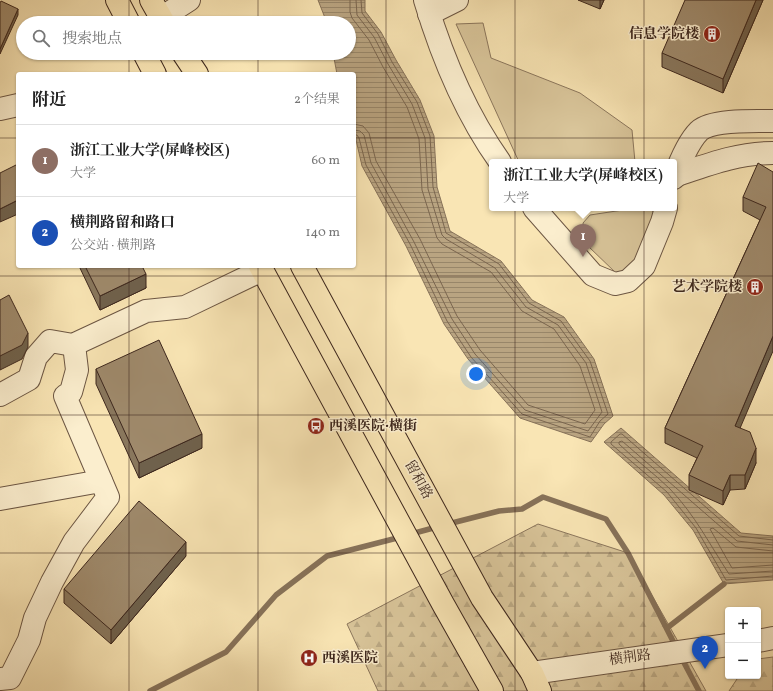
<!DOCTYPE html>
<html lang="zh">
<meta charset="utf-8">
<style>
:root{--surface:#fff;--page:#f6f6f6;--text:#222;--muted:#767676;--line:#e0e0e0;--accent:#ea580c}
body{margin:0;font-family:Vollkorn,"Noto Serif SC",serif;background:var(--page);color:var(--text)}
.controls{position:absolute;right:12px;bottom:12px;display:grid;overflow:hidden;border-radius:4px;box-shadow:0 1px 3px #0004}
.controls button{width:36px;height:36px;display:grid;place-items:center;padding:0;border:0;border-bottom:1px solid var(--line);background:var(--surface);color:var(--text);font:20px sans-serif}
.you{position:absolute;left:476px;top:374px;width:14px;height:14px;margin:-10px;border:3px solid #fff;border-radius:50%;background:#1a73e8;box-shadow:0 0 0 6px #1a73e833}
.badge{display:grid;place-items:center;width:26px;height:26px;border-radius:50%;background:var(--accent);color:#fff;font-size:13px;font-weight:700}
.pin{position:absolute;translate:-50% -33px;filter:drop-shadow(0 1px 2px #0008)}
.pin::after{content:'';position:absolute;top:21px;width:14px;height:12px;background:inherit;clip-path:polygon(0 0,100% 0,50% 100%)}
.popup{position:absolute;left:489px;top:159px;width:188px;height:52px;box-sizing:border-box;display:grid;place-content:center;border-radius:4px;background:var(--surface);filter:drop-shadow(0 1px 3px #0005);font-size:13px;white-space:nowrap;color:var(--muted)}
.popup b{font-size:15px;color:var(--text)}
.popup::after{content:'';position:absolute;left:50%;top:100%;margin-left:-8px;border:8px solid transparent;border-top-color:var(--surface)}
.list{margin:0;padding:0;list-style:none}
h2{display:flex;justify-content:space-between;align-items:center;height:52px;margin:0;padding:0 16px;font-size:17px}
h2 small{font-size:13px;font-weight:400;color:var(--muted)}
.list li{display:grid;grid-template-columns:26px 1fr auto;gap:12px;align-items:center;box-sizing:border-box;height:72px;padding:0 16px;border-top:1px solid var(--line)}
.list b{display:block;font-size:15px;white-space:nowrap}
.list p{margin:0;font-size:13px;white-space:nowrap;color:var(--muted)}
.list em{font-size:13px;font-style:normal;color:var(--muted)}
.icon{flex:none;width:22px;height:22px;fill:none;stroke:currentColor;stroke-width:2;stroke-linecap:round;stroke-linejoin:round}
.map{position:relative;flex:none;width:773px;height:691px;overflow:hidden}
.search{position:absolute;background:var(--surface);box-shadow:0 1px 3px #0004;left:16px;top:16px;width:340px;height:44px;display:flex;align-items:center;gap:10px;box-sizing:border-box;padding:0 14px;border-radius:22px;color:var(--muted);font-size:15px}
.panel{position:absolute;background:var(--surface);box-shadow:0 1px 3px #0004;left:16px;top:72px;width:340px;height:196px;border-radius:4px}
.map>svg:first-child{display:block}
</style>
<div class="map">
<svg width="773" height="691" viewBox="0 0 773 691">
<defs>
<pattern id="forest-firs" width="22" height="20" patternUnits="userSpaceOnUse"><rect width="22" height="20" fill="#d9c59a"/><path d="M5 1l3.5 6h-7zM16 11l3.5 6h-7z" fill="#bba984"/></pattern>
<pattern id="water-rules" width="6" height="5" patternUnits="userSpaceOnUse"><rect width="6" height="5" fill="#b9a481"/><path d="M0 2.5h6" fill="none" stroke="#988669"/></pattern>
</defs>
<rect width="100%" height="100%" fill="#f9e5b4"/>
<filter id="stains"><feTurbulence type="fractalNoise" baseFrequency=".005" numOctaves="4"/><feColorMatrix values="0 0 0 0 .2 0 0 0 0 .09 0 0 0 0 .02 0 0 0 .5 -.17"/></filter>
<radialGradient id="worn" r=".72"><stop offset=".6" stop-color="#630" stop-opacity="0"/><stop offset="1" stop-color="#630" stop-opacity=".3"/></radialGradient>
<!-- green -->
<g fill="#d9c59a" stroke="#8b765c">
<path d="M 483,23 L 491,58 L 580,93 L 632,130 L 635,162 L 519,162 L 456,24 Z"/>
<path d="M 636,208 L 649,208 L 656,214 L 642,265 L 616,273 L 589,247 L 584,235 L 583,223 L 590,215 Z"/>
</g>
<!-- forest -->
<g fill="url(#forest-firs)" stroke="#8b765c">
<path d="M 538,524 L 628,553 L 706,691 L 378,691 L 347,624 Z"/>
<path d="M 773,657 L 773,691 L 729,691 L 739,676 L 758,676 L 758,659 Z"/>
</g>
<!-- water -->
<g fill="url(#water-rules)" stroke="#877259">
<path d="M 318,0 L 365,0 L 365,11 L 381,32 L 396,60 L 420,100 L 434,136 L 437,187 L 450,231 L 501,261 L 532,300 L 564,317 L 594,359 L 613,416 L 604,424 L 591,442 L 520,418 L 468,359 L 444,324 L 406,246 L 362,166 L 354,131 L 354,74 L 337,74 L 333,53 L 349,53 L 349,23 L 327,23 Z"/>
<path d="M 621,428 L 741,533 L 773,536 L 773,580 L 724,584 L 693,530 L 664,495 L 604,442 Z"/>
</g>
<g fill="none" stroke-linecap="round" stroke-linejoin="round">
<!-- shore -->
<g stroke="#7b664f" stroke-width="1">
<path d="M 350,0 L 350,12 L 352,18 L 369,40 L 383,67 L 407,107 L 419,139 L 422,190 L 437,238 L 442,244 L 491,272 L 522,311 L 554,329 L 580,366 L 595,410 L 585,424 L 528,405 L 480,350 L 457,316 L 420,239 L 376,161 L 369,133 L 363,126 L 354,124"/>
<path d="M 354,130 L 360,131 L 364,135 L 371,163 L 414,242 L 452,319 L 475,354 L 525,410 L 588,431 L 602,412 L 586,363 L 558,325 L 526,307 L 495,268 L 446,239 L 442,235 L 428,189 L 425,138 L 412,104 L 388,64 L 374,37 L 357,15 L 356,0"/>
<path d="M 354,135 L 357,135 L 359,138 L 366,165 L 410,244 L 447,321 L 471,357 L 522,414 L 590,437 L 600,421 L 608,414 L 590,361 L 561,321 L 529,303 L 499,264 L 446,233 L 433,187 L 430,136 L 417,102 L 392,62 L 378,34 L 362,13 L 361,0"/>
<path d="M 773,540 L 739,536 L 622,434 L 620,434 L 611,442 L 611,444 L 667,492 L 696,528 L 726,580 L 773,576"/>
<path d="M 773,545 L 737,541 L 622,441 L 619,442 L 619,444 C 635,460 654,473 670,489 C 695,515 710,545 729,574 L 773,571"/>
<path d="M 773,551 L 736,547 L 713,528 L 710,529 L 732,568 L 773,565"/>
</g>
<!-- stream -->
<g stroke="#877259" stroke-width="5.5">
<path d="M 448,524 L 499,511 L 522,509 L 543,497 L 606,519 L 628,553 L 676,647"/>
<path d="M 411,534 L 437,527"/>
<path d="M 667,628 L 724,584"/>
<path d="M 681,657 L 699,691"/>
<path d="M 150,691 L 226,652 L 276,595 L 327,556 L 401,537"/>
</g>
<!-- minor casing -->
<g stroke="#6c5643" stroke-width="24">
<g id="minor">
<path d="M 425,0 C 442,57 466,114 500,162"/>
<path d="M 429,14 L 457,0"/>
<path d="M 161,18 L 189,0"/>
<path d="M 0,109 L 18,105"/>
<path d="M 674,176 C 707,165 737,153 773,153"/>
<path d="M 674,178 C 679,164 689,141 699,131 C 712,119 756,121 773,121"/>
<path d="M 534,208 L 593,275 L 615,284 L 628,281 L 644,266 L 662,222 L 666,208"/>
<path d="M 0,395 L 29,379 L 36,357 L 50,341 L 73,345 L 146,311 L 185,307 L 262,270"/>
<path d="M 0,499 L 101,481"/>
<path d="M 758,641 L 773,638"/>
<path d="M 532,673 L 728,645"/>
<path d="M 0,679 L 10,678 L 29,640 L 35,618 L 52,582 L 74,542 L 108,497 L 65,396 L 71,392 L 77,370 L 74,345"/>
</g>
</g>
<!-- major casing -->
<g stroke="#3d271d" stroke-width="24">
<g id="major">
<path d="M 117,0 L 129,23"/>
<path d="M 151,0 L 164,23"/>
<path d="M 144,53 L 155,74"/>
<path d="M 183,53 L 197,74"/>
<path d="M 260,266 L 443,604 L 492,691"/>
<path d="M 302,266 L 482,598 L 532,673 L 540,691"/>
</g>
</g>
<!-- minor -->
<use href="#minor" stroke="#fbeece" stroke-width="22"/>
<!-- major -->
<use href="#major" stroke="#f9e5b4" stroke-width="22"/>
</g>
<!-- wall -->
<g fill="#89775d" stroke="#3d271d">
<path d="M 578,0 L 604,0 L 600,9 Z"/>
<path d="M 763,0 L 723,93 L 662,67 L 662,53 Z"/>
<path d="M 773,172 L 740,428 L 756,463 L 745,489 L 730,490 L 723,505 L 689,490 L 689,475 L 697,458 L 665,443 L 665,428 L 760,220 L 743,211 L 743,197 Z"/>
<path d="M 79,266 L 142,266 L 146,288 L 100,310 Z"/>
<path d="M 96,369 L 202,448 L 139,478 L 96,384 Z"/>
<path d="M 186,556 L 111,644 L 64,603 L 64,589 Z"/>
</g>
<!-- shaded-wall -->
<g fill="#6f614c" stroke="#3d271d">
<path d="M 600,0 L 604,0 L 600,9 Z"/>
<path d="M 756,0 L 763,0 L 723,93 L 723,79 Z"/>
<path d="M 18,9 L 18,15 L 0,54 L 0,49 Z"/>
<path d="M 18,200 L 18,214 L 0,222 L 0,209 Z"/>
<path d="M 146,274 L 146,288 L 100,310 L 100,296 Z"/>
<path d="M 28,333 L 28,347 L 22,359 L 0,370 L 0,356 Z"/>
<path d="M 773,336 L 773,351 L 735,440 L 735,426 Z"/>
<path d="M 202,434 L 202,448 L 139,478 L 139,463 Z"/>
<path d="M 756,448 L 756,463 L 745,489 L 745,475 Z"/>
<path d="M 730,475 L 730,490 L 723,505 L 723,491 Z"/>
<path d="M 186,542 L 186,556 L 111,644 L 111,630 Z"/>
</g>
<!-- building -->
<g fill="#9f8a6c" stroke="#3d271d">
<path d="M 685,0 L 756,0 L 723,79 L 662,53 Z"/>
<path d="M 1,1 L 18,9 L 0,49 L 0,3 Z"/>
<path d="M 758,163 L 773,172 L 773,336 L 735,426 L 750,432 L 756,448 L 745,475 L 730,475 L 723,491 L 689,475 L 703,446 L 665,428 L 766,207 L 743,197 Z"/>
<path d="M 18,164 L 18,200 L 0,209 L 0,173 Z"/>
<path d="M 85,266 L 142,266 L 146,274 L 100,296 Z"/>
<path d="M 9,295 L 28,333 L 22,345 L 0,356 L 0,300 Z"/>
<path d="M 159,340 L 202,434 L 139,463 L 96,369 Z"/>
<path d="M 139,501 L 186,542 L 111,630 L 64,589 Z"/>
</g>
<!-- grid -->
<path fill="none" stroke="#3d271d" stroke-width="1" stroke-opacity="0.55" d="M 129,0 L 129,23M 258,0 L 258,23M 386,0 L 386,691M 515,0 L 515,691M 644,0 L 644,691M 129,53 L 129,74M 258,53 L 258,74M 0,138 L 18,138M 354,138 L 773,138M 129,266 L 129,691M 258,266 L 258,691M 0,276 L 773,276M 0,415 L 773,415M 0,553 L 773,553"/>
<!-- icons -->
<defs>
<g id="building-disc" transform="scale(0.9)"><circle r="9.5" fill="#8f2418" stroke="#fbeece"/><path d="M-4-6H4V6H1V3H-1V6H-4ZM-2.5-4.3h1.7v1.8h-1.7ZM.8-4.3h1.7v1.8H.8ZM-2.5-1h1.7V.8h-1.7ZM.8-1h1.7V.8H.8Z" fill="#fff"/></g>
<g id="bus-disc" transform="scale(0.9)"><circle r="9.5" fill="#8f2418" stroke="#fbeece"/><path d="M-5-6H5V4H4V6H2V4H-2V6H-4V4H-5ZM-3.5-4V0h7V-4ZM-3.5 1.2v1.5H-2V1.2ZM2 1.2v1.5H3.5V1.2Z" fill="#fff"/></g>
<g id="hospital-disc" transform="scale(0.9)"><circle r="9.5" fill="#8f2418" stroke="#fbeece"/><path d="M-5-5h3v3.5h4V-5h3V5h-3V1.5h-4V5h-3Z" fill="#fff"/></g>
</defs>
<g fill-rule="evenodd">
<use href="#building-disc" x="712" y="34"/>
<use href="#building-disc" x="755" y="287"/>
<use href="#bus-disc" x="316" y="426"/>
<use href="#hospital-disc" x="309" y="658"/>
</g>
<g text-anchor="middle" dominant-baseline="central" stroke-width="3" stroke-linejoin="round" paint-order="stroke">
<!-- poi labels -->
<g font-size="14" font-weight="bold" fill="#3d271d" stroke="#fbeece" text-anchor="end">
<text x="699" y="34">信息学院楼</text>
<text x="742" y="287">艺术学院楼</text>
<text x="329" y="426" text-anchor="start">西溪医院·横街</text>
<text x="322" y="658" text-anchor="start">西溪医院</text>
</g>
<!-- street labels -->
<g font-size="14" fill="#3d271d" stroke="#fbeece">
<text transform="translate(418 480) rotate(61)">留和路</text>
<text transform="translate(630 658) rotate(-8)">横荆路</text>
</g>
</g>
<rect width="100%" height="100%" filter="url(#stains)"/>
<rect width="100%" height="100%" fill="url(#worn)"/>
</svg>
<div class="controls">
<button>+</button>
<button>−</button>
</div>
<div class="you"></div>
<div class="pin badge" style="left:583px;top:257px;background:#8d6e63">1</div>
<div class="popup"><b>浙江工业大学(屏峰校区)</b>大学</div>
<div class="pin badge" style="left:705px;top:669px;background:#1a4fb4">2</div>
<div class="search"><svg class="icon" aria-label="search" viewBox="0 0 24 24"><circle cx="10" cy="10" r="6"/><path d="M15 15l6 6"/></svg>搜索地点</div>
<section class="panel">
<h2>附近<small>2个结果</small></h2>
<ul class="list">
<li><span class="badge" style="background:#8d6e63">1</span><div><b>浙江工业大学(屏峰校区)</b><p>大学</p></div><em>60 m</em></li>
<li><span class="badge" style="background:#1a4fb4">2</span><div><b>横荆路留和路口</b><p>公交站 · 横荆路</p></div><em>140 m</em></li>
</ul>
</section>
</div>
